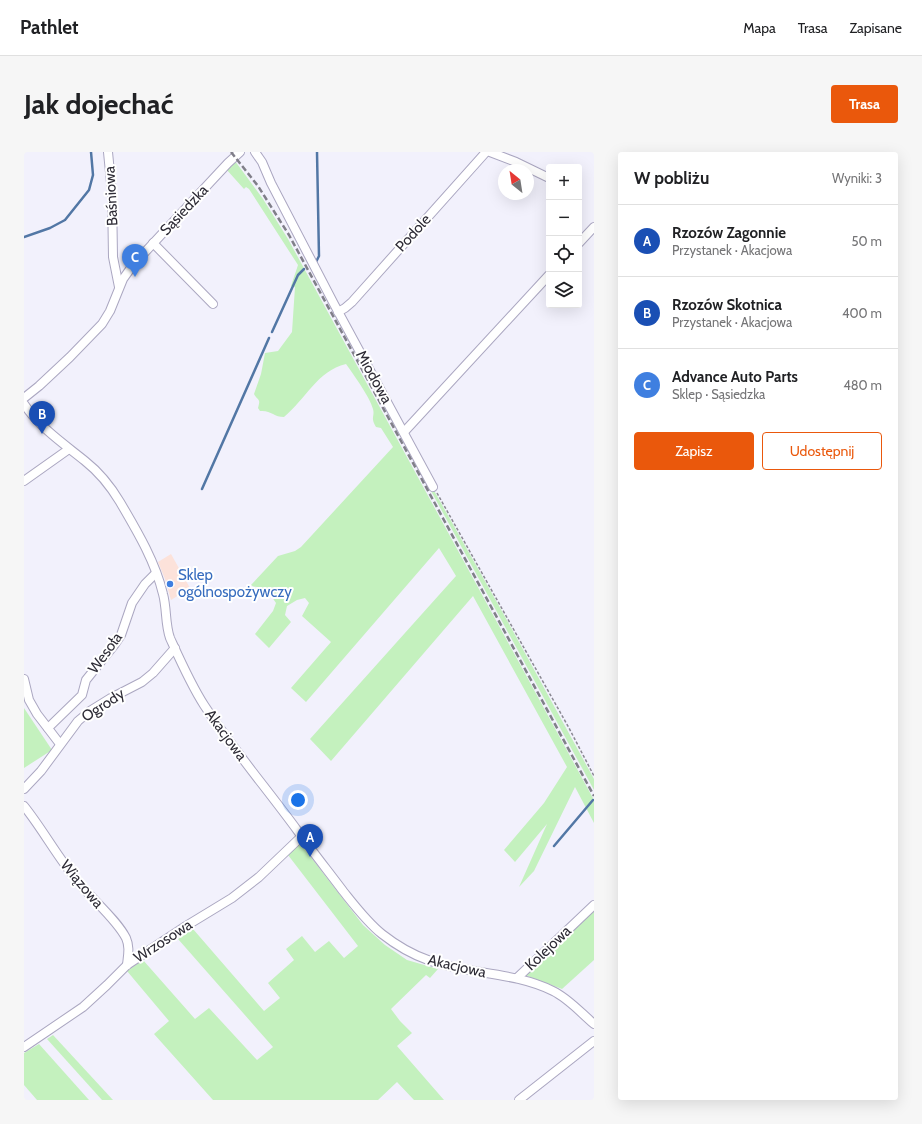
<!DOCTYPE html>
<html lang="pl">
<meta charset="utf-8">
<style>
:root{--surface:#fff;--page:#f6f6f6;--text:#202124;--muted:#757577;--line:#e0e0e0;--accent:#ea580c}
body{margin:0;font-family:Cabin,sans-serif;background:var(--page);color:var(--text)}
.controls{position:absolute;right:12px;top:12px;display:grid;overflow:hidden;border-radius:4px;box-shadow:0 4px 16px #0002}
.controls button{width:36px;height:36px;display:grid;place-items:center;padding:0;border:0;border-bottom:1px solid var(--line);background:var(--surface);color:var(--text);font:20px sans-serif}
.compass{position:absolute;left:474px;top:12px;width:36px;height:36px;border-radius:50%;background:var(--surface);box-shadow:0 4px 16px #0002;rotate:330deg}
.you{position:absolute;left:274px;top:648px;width:14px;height:14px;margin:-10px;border:3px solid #fff;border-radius:50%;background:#1a73e8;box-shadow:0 0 0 6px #1a73e833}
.badge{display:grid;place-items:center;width:26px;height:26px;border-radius:50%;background:var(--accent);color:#fff;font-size:13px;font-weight:700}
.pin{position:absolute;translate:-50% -33px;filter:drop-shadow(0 1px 2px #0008)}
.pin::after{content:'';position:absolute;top:21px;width:14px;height:12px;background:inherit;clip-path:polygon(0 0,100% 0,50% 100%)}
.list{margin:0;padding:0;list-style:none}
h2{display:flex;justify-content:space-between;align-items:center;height:52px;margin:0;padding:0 16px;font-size:17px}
h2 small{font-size:13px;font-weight:400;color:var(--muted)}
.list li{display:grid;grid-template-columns:26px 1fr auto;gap:12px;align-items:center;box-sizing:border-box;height:72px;padding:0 16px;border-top:1px solid var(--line)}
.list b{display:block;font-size:15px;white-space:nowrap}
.list p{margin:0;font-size:13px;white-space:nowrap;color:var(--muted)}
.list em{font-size:13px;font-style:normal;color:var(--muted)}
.actions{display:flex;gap:8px;padding:12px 16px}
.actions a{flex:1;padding:9px 0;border:1px solid var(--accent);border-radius:4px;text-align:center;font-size:14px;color:var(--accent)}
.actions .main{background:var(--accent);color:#fff}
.icon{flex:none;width:22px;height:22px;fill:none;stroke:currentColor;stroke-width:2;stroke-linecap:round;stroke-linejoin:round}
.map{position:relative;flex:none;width:570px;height:948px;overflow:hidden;border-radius:4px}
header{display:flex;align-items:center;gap:24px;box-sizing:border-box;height:56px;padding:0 20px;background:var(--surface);border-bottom:1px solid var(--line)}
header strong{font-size:19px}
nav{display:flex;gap:22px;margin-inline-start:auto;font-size:14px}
.intro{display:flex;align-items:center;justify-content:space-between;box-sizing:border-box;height:96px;padding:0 24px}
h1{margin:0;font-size:28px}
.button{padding:10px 18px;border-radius:4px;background:var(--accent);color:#fff;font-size:14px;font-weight:700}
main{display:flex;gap:24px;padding:0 24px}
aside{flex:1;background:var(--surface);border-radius:4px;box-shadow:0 4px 16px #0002}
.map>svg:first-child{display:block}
</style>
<header>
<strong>Pathlet</strong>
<nav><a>Mapa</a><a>Trasa</a><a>Zapisane</a></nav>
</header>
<div class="intro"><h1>Jak dojechać</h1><a class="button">Trasa</a></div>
<main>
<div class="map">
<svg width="570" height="948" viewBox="0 0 570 948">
<rect width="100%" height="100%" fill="#f2f1fc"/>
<!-- commercial -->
<path fill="#fce2da" d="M 147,402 L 166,436 L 147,448 L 141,427 L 134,410 Z"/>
<!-- green -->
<g fill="#c4f1be">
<path d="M 211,9 L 239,47 L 264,87 L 570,648 L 570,671 L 551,635 L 510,719 L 495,735 L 523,672 L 491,710 L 480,698 L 520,651 L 543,615 L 449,444 L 307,609 L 286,587 L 432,424 L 415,396 L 282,550 L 267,536 L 307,490 L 278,464 L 285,451 L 281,446 L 273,448 L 263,454 L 261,463 L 267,470 L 245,496 L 231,482 L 249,459 L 252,451 C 248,445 244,438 237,436 C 233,434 231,436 227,433 L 254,404 L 271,399 L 277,395 L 369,295 L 357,276 L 352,275 C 346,265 351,265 349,257 C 346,245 329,222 322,212 C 293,219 282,247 260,265 C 250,265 247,258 236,259 L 234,256 C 237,246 234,249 230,242 L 237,222 L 241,201 L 254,199 L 268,180 L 271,135 L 267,134 L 274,113 L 225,37 L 222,35 L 220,37 L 202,17 Z"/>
<path d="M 289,116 L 408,335 L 479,461 L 570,627 L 570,638 L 310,161 L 287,117 Z"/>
<path d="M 0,556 L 28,598 L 0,616 Z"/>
<path d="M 276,691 L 339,773 L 361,793 L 383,808 L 414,817 L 406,826 L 402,823 L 367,857 L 376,869 L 388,881 L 373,894 L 420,948 L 390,948 L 373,930 L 354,948 L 189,948 L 130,882 L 145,869 L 103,819 L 119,808 L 171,867 L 185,856 L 233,908 L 249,895 L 154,787 L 169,777 L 240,859 L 256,846 L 244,831 L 270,808 L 262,797 L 278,784 L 291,800 L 305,789 L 320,806 L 334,794 L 264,703 Z"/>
<path d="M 570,757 L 570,808 L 538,837 L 501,823 Z"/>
<path d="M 29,883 L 89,948 L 78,948 L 23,887 Z"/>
<path d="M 15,892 L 65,948 L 13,948 L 0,933 L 0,901 Z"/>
</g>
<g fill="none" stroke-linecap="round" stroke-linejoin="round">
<!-- stream -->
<g stroke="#5277a5" stroke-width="2.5">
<path d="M 0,85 L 26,76 L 41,68 L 65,38 L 69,23 L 67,0"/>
<path d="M 292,110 L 295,104 L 293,0"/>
<path d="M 248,180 L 274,123 L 280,117"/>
<path d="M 178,337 L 245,186"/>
<path d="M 530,694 L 569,648"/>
</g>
<!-- minor casing -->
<g stroke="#aba7c1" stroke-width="10">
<g id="minor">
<path d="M 84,0 L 88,41 L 89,105 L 95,135"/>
<path d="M 231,0 L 238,10 L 247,31 L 310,152 L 409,335"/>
<path d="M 466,0 L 492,10 L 525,26"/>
<path d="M 129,91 L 189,152"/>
<path d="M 555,91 L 570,75"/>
<path d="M 314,160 L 321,156 L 328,150 L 462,0"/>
<path d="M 0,246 L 15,234 L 46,205 L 78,172 L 86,159 L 99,127 L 109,113 L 204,11 L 216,0"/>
<path d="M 0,252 C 15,275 40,292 61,309 C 75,320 87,335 96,350 C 113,379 131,409 139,442 C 143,457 141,472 146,486 C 156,508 167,533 180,553 C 209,597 243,637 273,678 C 288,699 304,719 319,739 C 331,754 343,770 358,782 C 372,793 387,802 404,808 C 444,823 488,819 529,839 C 544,846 557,861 570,872"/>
<path d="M 380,280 L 525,123"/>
<path d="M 0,329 L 45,297"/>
<path d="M 0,527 L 5,548 L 13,562 L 36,592"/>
<path d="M 24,576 L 58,543 L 62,528 L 91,492 L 97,483 L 108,451 L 121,432 L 132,421"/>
<path d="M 0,637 L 17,619 L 54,569 L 66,559 L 87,546 L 118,530 L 129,521 L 151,496"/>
<path d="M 0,654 C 20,679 35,708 56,732 C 69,748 93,768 102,786 C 106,795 104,803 103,813"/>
<path d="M 493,826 L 570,753"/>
<path d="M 0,895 L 59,855 L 83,833 L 103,813 L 162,774 L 208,746 L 235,725 L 278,684"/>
<path d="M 495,948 L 570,889"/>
</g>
</g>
<!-- path -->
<path stroke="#8a8892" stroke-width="1.5" stroke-dasharray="3 2" stroke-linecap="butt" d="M 413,341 L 545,576 L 570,624"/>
<!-- minor -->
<use href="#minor" stroke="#fff" stroke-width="8"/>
<!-- rail -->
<path stroke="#807f89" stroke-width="2.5" stroke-dasharray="6 3" stroke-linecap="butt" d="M 207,0 L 234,34 L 265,83 L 570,644"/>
</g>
<!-- markers -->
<circle fill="#3f7fe0" stroke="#fff" stroke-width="1.5" cx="146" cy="432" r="4"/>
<g text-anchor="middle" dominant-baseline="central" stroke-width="4" stroke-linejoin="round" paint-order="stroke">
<!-- street labels -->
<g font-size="15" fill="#2e2c36" stroke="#fff">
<text transform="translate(87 44) rotate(-93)">Baśniowa</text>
<text transform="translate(160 58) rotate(-47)">Sąsiedzka</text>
<text transform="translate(389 81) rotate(-48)">Podole</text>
<text transform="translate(350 225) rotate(61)">Miodowa</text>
<text transform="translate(81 501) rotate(-54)">Wesoła</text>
<text transform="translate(79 553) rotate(-33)">Ogrody</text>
<text transform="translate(202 583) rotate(54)">Akacjowa</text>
<text transform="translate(58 732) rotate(50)">Wiązowa</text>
<text transform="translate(139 789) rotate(-33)">Wrzosowa</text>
<text transform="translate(524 796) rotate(-44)">Kolejowa</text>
<text transform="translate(433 814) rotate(13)">Akacjowa</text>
</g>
<!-- shop labels -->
<g font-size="15" fill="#366cbe" stroke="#fff" text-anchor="start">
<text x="154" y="423">Sklep<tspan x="154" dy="17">ogólnospożywczy</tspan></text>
</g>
</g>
</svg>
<div class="controls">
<button>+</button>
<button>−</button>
<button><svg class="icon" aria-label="locate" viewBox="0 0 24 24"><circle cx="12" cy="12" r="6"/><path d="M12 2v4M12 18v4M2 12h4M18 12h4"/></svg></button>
<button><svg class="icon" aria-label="layers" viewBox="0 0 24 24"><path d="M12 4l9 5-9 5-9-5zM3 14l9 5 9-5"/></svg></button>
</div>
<svg class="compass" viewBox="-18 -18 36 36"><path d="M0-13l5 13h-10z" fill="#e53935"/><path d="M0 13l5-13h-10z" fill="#757577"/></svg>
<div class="you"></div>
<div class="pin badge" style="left:286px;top:705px;background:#1a4fb4">A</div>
<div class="pin badge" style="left:18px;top:282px;background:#1a4fb4">B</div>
<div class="pin badge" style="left:111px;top:125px;background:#3f7fe0">C</div>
</div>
<aside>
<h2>W pobliżu<small>Wyniki: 3</small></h2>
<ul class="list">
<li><span class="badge" style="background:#1a4fb4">A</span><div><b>Rzozów Zagonnie</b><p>Przystanek · Akacjowa</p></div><em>50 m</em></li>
<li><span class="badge" style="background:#1a4fb4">B</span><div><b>Rzozów Skotnica</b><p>Przystanek · Akacjowa</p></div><em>400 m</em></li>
<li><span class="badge" style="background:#3f7fe0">C</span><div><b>Advance Auto Parts</b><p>Sklep · Sąsiedzka</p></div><em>480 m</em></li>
</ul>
<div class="actions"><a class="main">Zapisz</a><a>Udostępnij</a></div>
</aside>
</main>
